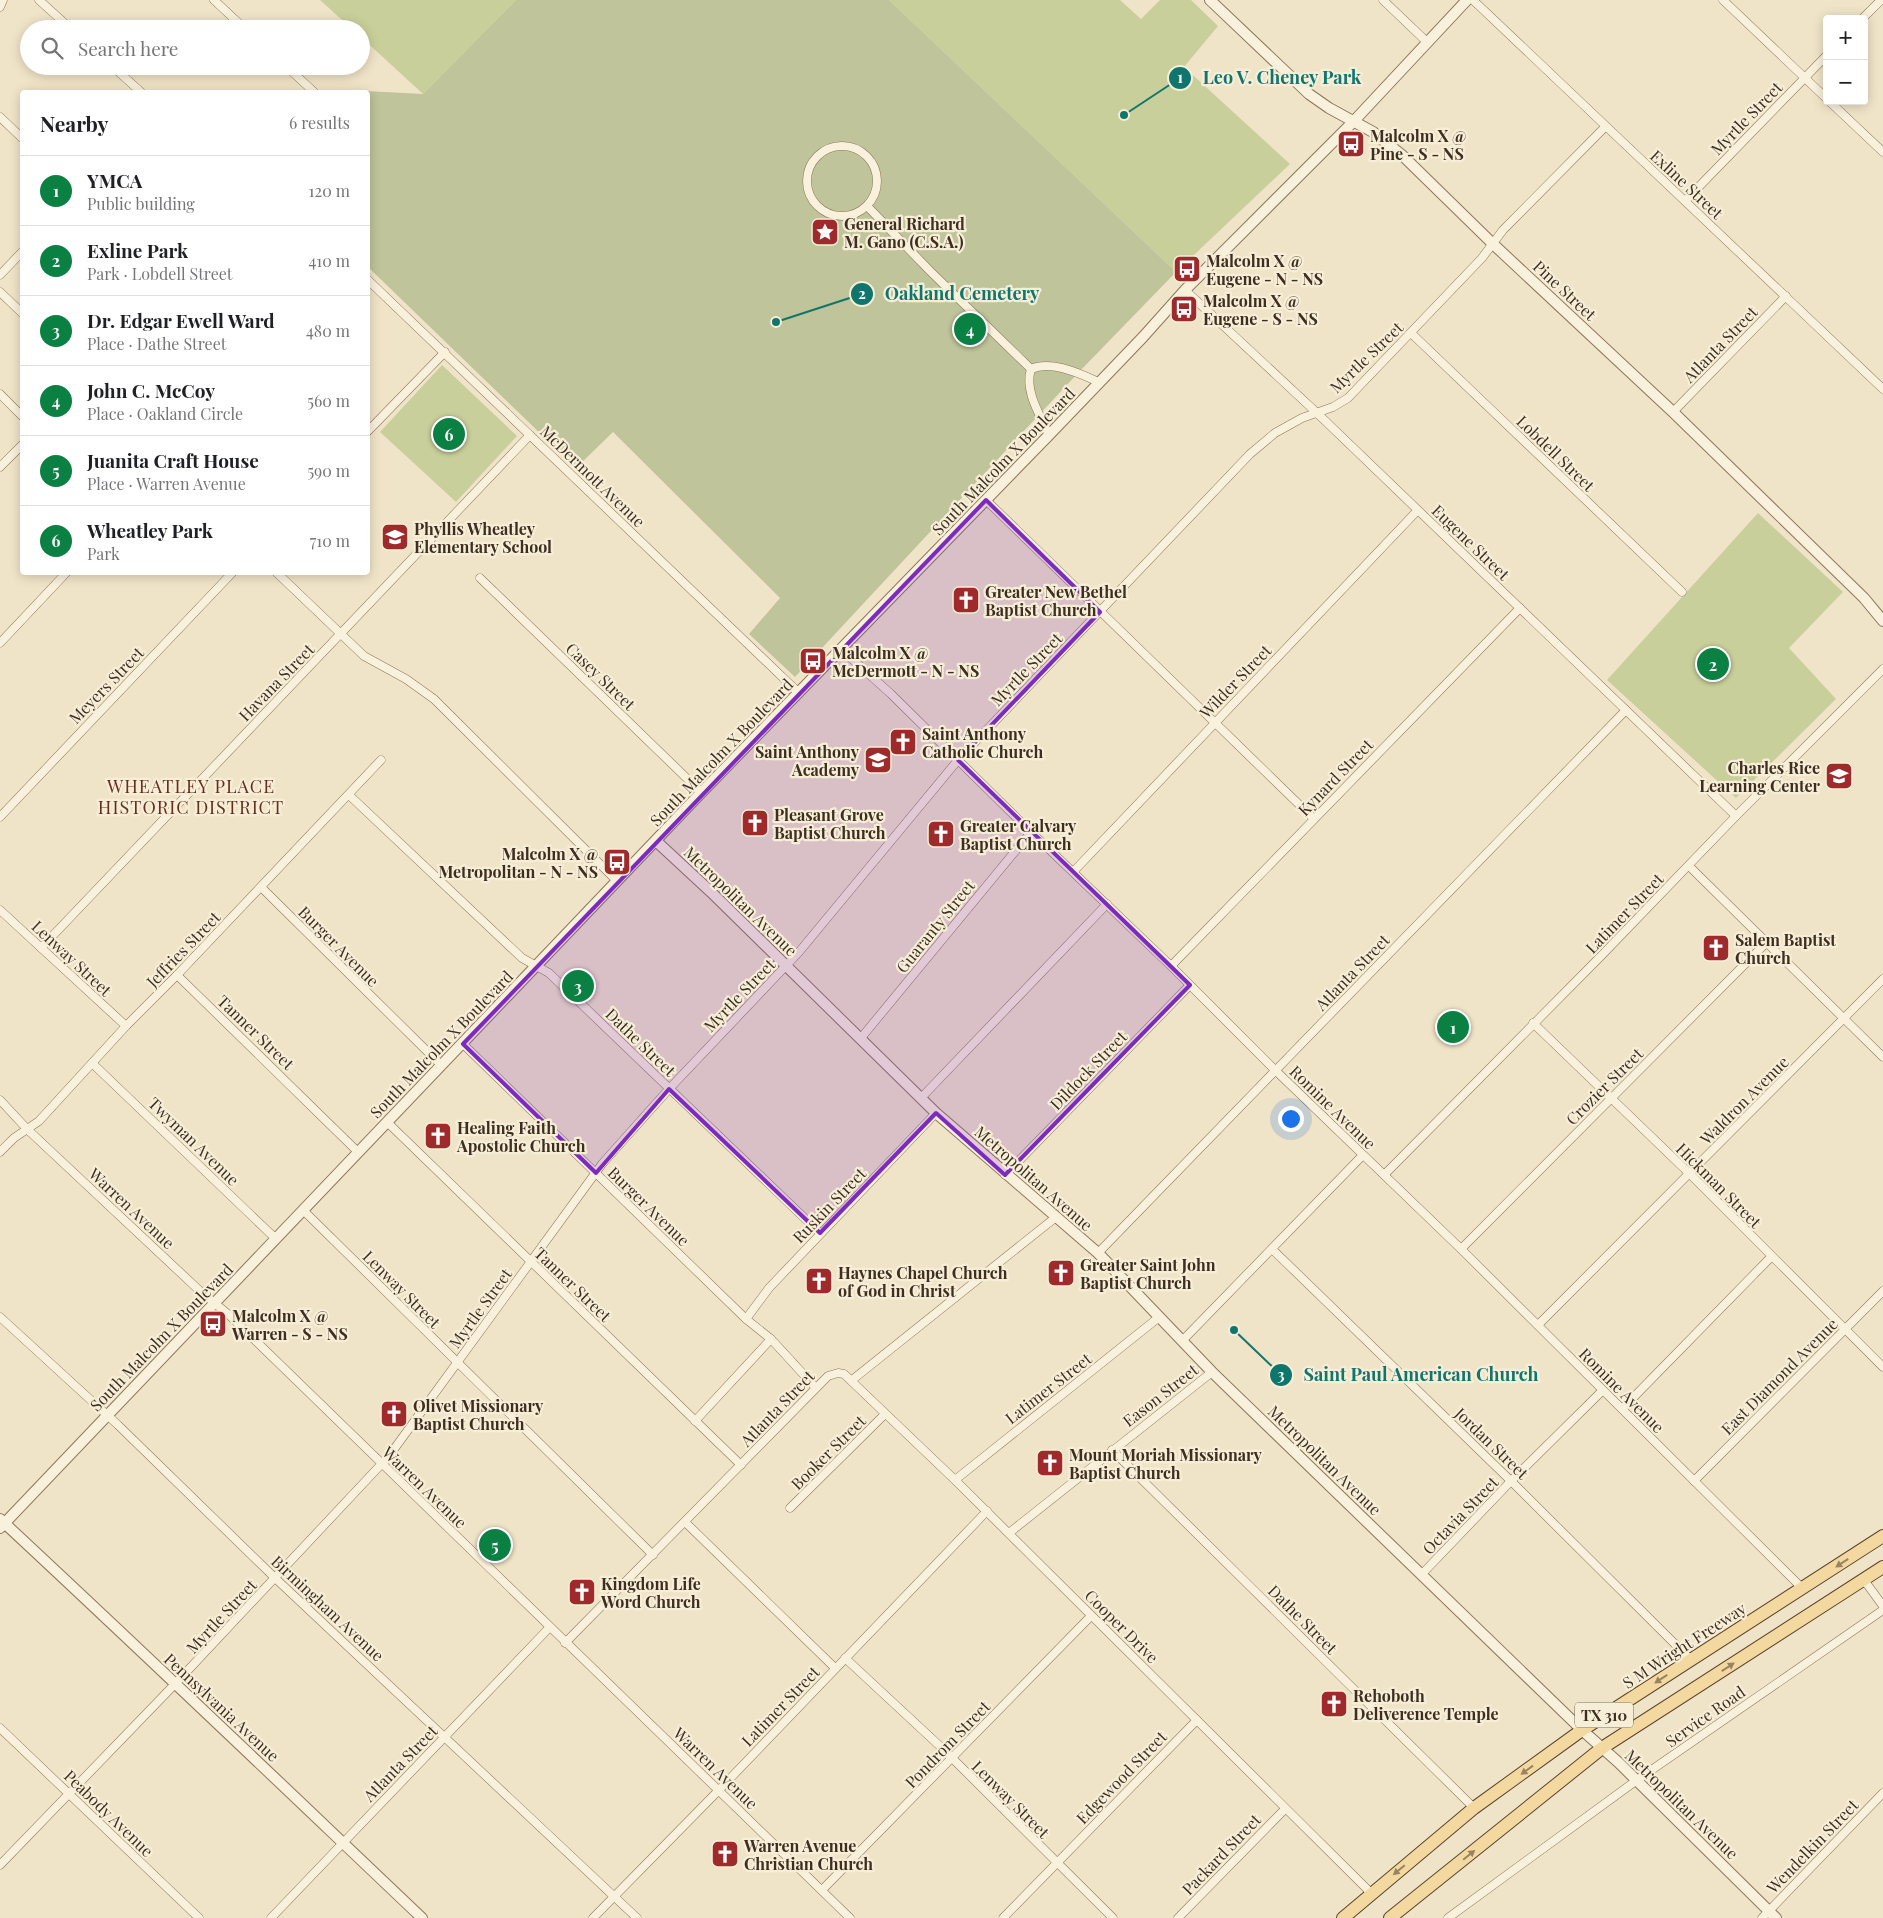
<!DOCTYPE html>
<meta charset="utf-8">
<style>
:root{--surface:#fff;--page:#f2f2f2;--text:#202124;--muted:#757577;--line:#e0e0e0;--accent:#0b8043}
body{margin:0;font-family:"Playfair Display",serif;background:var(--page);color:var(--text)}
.controls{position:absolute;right:15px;top:15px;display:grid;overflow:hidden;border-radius:5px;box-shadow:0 2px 12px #0003}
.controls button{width:45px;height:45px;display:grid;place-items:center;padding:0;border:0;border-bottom:1px solid var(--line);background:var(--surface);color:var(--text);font:25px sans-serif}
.you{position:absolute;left:1290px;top:1118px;width:18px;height:18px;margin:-12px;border:4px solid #fff;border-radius:50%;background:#1a73e8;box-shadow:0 0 0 8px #1a73e833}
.badge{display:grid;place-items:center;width:32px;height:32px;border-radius:50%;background:var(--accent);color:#fff;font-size:16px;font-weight:700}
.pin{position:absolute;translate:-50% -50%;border:2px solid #fff;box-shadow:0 1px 5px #0006}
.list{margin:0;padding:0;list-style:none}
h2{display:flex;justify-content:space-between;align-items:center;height:65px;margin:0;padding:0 20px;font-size:21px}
h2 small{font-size:16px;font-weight:400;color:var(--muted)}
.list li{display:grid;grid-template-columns:32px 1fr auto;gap:15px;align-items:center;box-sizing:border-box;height:70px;padding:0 20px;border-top:1px solid var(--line)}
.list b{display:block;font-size:19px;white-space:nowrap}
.list p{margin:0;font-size:16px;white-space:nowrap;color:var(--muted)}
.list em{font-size:16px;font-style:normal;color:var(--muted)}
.icon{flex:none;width:28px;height:28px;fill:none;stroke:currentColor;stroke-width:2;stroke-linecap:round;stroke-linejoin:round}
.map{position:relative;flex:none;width:1883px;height:1918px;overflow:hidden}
.search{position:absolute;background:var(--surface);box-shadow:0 2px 12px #0003;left:20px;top:20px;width:350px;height:55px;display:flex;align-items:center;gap:12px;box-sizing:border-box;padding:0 18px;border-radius:28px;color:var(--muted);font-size:19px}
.panel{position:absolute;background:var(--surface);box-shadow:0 2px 12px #0003;left:20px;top:90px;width:350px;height:485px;border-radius:5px}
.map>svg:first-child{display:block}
</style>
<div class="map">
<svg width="1883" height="1918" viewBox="0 0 1883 1918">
<rect width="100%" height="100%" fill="#f0e4c8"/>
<!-- green -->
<g fill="#c9cf9b">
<path d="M 320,0 L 516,0 L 423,94 L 361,37 L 361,29 L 352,29 Z"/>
<path d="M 889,0 L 1120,0 L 1141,19 L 1160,0 L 1191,0 L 1218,26 L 1184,67 L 1290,164 L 1176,272 Z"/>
<path d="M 442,365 L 517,436 L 456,502 L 380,432 Z"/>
<path d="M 1758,513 L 1843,592 L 1789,648 L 1836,699 L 1736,798 L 1607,680 Z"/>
</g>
<!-- cemetery -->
<path fill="#bfc49a" d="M 516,0 L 889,0 L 1176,272 L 1078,373 L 795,677 L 749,634 L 780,598 L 613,432 L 576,468 L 368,267 L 368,92 L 365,92 L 366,91 L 423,94 Z"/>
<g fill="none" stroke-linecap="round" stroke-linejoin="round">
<!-- minor casing -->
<g stroke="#8d765c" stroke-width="9">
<g id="minor">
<path d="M 39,0 L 71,29"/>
<path d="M 214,0 L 245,29"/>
<path d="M 1383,0 L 1428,43"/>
<path d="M 1473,0 L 1883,389"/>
<path d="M 1723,0 L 1827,99"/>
<path d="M 0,7 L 3,0"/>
<path d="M 1862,19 L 1881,0"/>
<path d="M 112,66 L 141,92"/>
<path d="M 286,66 L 314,92"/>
<path d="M 1829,101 L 1883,152"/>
<path d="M 0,117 L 22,138"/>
<circle cx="842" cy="181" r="35"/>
<path d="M 1685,201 L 1827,55"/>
<path d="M 867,206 L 930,271 L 1031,369"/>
<path d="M 0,275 L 22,252"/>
<path d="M 368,280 L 799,693"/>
<path d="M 1185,290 L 1317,413 L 1736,816"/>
<path d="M 0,292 L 22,313"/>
<path d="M 1411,333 L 1682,592"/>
<path d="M 0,394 L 22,416"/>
<path d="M 1673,412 L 1786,296"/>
<path d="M 368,431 L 445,352"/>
<path d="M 1049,435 C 1040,415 1024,391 1031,369 C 1052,360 1080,374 1099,382"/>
<path d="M 0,467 L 22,445"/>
<path d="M 986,500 L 1314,819"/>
<path d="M 276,572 L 364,656 L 406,679 L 434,699 L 617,881"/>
<path d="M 480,578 L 702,793"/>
<path d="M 0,643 L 67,572"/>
<path d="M 841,649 L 891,694 L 1031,832 L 1171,966 L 1275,1070 L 1461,1249 L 1802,1588"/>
<path d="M 349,795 L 522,958 L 549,973 L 820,1233"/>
<path d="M 0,817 L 233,572"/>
<path d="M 1689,866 L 1883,1057"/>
<path d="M 1073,872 L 1417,511"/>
<path d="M 261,887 L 441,1065"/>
<path d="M 0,910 L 126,1026"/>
<path d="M 41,948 L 530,435"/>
<path d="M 1171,966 L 1520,608"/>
<path d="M 177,975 L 358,1152"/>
<path d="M 1533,1023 L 1689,1173 L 1883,1367"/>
<path d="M 861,1038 L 1031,832"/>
<path d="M 463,1044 L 746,1319 L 771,1339 L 816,1388"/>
<path d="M 92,1063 L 276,1239"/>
<path d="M 921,1098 L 1107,904"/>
<path d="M 0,1100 L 27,1129 L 201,1292 L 228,1314 L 850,1918"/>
<path d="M 387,1122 L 741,1465"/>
<path d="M 0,1152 L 14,1138 L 39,1121 L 126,1026 L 177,975 L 381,760"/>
<path d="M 1005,1175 L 1190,985"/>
<path d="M 1384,1175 L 1601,956 L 1736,816 L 1883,669"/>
<path d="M 303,1210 L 653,1555"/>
<path d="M 1272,1249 L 1511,1481 L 1691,1660"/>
<path d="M 1461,1249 L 1767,942"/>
<path d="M 1098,1253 L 1626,710"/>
<path d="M 0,1317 L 118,1425 L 275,1578 L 637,1918"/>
<path d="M 746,1319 L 769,1288 L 936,1113"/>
<path d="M 1538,1325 L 1883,979"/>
<path d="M 1182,1341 L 1363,1155"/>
<path d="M 852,1380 L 1056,1217"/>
<path d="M 1622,1409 L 1771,1257"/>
<path d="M 695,1421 L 771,1339"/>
<path d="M 1112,1450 L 1474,1808"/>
<path d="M 955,1480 L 1158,1318"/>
<path d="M 1694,1481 L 1883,1291"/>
<path d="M 790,1508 L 885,1414"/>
<path d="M 685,1522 L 835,1668"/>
<path d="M 1009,1533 L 1212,1372"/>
<path d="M 1422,1574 L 1511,1481 L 1602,1391"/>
<path d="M 1864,1580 L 1883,1606"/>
<path d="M 565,1643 L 828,1376 L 838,1373 L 844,1374 L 955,1480 L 1371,1893"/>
<path d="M 845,1658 L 943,1749 L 1113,1918"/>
<path d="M 0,1728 L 199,1918"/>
<path d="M 0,1865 L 175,1684 L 389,1456 L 602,1164 L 669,1089 L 799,952 L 958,760 L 1250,454 L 1275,433 L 1302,418 L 1333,407 L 1348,398 L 1482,258 L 1503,230 L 1605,127"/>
<path d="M 822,1890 L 1091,1616"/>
<path d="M 271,1918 L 549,1628"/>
<path d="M 593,1918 L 719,1790 L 987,1511"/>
<path d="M 1003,1918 L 1197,1720"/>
<path d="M 1178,1918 L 1285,1809"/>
<path d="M 1448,1918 L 1637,1780 L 1883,1610"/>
<path d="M 1762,1918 L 1883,1793"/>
</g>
</g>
<!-- tertiary casing -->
<g stroke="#8d765c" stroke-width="12">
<g id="tertiary">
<path d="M 1210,0 L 1309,94 L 1329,108 L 1373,132 L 1403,156 L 1493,244 L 1673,412 L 1864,598 L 1883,621"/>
<path d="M 656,841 L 711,892 L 936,1113 L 1098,1253 L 1212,1372 L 1582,1730 L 1618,1762 L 1776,1918"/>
<path d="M 0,1519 C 142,1651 282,1785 422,1918"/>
<path d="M 0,1528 L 697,797 L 1049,435 L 1143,337 L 1185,290 L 1353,122 L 1467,0"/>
</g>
</g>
<!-- primary casing -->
<g stroke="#5b4430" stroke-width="14">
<g id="primary">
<path d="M 1343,1918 L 1474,1808 L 1582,1730 L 1883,1536"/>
<path d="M 1390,1918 L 1602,1748 L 1883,1567"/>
</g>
</g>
<!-- minor -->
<use href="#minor" stroke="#faf1dc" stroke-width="8"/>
<!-- tertiary -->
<use href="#tertiary" stroke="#faf1dc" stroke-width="10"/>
<!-- primary -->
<use href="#primary" stroke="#f3d9a0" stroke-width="12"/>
</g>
<!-- one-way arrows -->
<defs><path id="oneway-solid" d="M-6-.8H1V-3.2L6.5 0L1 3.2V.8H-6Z" transform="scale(1.25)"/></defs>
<g fill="#988460">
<use href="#oneway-solid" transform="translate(1842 1563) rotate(147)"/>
<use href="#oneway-solid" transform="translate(1728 1667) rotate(-33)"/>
<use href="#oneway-solid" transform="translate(1661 1679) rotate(147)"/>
<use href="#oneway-solid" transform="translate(1527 1770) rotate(144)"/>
<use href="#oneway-solid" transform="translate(1469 1855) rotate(-39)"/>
<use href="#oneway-solid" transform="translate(1399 1870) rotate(140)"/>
</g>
<!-- marked area -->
<path fill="#7b2cbf" fill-opacity="0.2" stroke="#7b2cbf" stroke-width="4" stroke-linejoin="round" d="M 986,500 L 1100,612 L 958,760 L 1190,985 L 1005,1175 L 936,1113 L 820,1233 L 669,1089 L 596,1173 L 463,1044 Z"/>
<!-- icons -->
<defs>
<g id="bus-square" transform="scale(1.4375)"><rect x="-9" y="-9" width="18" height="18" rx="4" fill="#9e2a2b" stroke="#f7eed8"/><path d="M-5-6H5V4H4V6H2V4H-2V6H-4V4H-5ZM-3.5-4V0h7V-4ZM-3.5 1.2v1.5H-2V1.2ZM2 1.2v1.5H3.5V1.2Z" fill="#fff"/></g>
<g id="sight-square" transform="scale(1.4375)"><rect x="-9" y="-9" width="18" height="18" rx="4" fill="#9e2a2b" stroke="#f7eed8"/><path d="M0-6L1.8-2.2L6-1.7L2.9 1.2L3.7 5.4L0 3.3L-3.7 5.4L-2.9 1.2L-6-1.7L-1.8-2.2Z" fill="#fff"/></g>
<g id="school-square" transform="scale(1.4375)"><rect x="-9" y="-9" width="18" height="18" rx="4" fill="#9e2a2b" stroke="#f7eed8"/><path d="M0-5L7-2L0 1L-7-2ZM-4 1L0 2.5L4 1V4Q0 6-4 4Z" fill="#fff"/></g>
<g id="church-square" transform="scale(1.4375)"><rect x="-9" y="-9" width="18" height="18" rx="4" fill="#9e2a2b" stroke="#f7eed8"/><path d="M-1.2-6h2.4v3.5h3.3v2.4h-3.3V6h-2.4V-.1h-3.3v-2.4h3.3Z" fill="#fff"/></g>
</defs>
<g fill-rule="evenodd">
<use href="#bus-square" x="1351" y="144"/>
<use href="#sight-square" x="825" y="232"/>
<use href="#bus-square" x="1187" y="269"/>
<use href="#bus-square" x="1184" y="309"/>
<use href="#school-square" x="395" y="537"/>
<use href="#church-square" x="966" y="600"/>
<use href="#bus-square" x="813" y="661"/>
<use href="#church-square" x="903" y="742"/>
<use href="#school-square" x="878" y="760"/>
<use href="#school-square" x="1839" y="776"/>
<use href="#church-square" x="755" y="823"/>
<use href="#church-square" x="941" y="834"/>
<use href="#bus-square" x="617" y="862"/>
<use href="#church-square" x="1716" y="948"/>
<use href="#church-square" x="438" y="1136"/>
<use href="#church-square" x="1061" y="1273"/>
<use href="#church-square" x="819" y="1281"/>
<use href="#bus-square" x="213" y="1324"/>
<use href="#church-square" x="394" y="1414"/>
<use href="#church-square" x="1050" y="1463"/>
<use href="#church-square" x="582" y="1592"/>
<use href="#church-square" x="1334" y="1704"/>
<use href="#church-square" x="725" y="1854"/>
</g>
<g text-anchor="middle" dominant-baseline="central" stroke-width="4.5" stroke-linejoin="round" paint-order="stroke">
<!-- shield labels -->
<rect fill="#f7eed8" stroke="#756857" stroke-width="1" x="1575" y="1702.5" width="58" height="25" rx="4"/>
<g font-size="15" font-weight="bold" fill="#3d2e20">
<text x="1604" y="1715">TX 310</text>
</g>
<!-- street labels -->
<g font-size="16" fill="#3d2e20" stroke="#f7eed8">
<text transform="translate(1746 118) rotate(-46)">Myrtle Street</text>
<text transform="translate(1687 184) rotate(43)">Exline Street</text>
<text transform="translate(1565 290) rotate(43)">Pine Street</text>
<text transform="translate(1720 344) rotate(-46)">Atlanta Street</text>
<text transform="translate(1366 357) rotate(-44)">Myrtle Street</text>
<text transform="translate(1556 453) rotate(44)">Lobdell Street</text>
<text transform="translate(1003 461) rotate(-46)">South Malcolm X Boulevard</text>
<text transform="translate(593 476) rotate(44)">McDermott Avenue</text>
<text transform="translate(1471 542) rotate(44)">Eugene Street</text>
<text transform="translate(1026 669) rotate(-46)">Myrtle Street</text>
<text transform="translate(601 676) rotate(44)">Casey Street</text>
<text transform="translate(1235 681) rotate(-46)">Wilder Street</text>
<text transform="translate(276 682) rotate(-46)">Havana Street</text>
<text transform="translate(106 685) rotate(-46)">Meyers Street</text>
<text transform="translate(721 752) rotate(-46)">South Malcolm X Boulevard</text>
<text transform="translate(1335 777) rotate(-46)">Kynard Street</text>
<text transform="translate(741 901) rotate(44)">Metropolitan Avenue</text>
<text transform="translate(1624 913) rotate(-46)">Latimer Street</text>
<text transform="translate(935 926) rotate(-51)">Guaranty Street</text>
<text transform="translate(339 946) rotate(45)">Burger Avenue</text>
<text transform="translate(183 949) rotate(-46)">Jeffries Street</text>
<text transform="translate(72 958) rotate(43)">Lenway Street</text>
<text transform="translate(1352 972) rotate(-46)">Atlanta Street</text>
<text transform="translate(739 995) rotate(-46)">Myrtle Street</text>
<text transform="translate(256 1032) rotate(44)">Tanner Street</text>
<text transform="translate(641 1042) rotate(44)">Dathe Street</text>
<text transform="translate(441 1044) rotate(-46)">South Malcolm X Boulevard</text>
<text transform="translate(1088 1070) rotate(-46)">Dildock Street</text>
<text transform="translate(1604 1086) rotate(-45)">Crozier Street</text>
<text transform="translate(1744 1100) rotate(-45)">Waldron Avenue</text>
<text transform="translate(1333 1107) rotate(44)">Romine Avenue</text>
<text transform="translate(194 1141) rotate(44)">Twyman Avenue</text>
<text transform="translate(1034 1178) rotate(41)">Metropolitan Avenue</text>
<text transform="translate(1719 1185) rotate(45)">Hickman Street</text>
<text transform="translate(829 1205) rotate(-46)">Ruskin Street</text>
<text transform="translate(649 1206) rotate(44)">Burger Avenue</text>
<text transform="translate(132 1208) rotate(43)">Warren Avenue</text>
<text transform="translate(573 1284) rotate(44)">Tanner Street</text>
<text transform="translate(402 1289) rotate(45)">Lenway Street</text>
<text transform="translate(480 1308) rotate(-54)">Myrtle Street</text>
<text transform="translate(161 1337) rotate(-46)">South Malcolm X Boulevard</text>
<text transform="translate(1779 1376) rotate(-45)">East Diamond Avenue</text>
<text transform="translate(1048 1388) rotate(-38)">Latimer Street</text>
<text transform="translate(1622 1390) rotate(45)">Romine Avenue</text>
<text transform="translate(1160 1395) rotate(-38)">Eason Street</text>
<text transform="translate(777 1408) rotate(-46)">Atlanta Street</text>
<text transform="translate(1492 1443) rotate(44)">Jordan Street</text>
<text transform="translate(828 1452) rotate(-45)">Booker Street</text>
<text transform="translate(1325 1460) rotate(44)">Metropolitan Avenue</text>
<text transform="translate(425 1487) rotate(44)">Warren Avenue</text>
<text transform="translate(1460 1515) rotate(-46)">Octavia Street</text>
<text transform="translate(328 1608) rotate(43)">Birmingham Avenue</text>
<text transform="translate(221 1616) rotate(-47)">Myrtle Street</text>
<text transform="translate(1303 1619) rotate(45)">Dathe Street</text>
<text transform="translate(1122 1626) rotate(45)">Cooper Drive</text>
<text transform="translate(1684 1645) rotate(-33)">S M Wright Freeway</text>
<text transform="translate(780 1706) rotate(-46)">Latimer Street</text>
<text transform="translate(222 1707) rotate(43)">Pennsylvania Avenue</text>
<text transform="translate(1705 1716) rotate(-35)">Service Road</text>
<text transform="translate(947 1744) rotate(-46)">Pondrom Street</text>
<text transform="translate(400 1763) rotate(-46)">Atlanta Street</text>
<text transform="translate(716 1768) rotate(44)">Warren Avenue</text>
<text transform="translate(1121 1777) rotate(-46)">Edgewood Street</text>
<text transform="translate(1011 1799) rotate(45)">Lenway Street</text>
<text transform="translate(1682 1804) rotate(44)">Metropolitan Avenue</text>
<text transform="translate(109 1813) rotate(44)">Peabody Avenue</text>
<text transform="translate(1812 1846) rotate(-46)">Wendelkin Street</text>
<text transform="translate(1221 1854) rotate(-46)">Packard Street</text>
</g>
<!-- poi labels -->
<g font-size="16" font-weight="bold" fill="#3d2e20" stroke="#f7eed8" text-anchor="start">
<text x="1370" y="135">Malcolm X @<tspan x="1370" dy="18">Pine - S - NS</tspan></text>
<text x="844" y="223">General Richard<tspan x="844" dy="18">M. Gano (C.S.A.)</tspan></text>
<text x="1206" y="260">Malcolm X @<tspan x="1206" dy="18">Eugene - N - NS</tspan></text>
<text x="1203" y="300">Malcolm X @<tspan x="1203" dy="18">Eugene - S - NS</tspan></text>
<text x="414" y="528">Phyllis Wheatley<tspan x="414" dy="18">Elementary School</tspan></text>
<text x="985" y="591">Greater New Bethel<tspan x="985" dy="18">Baptist Church</tspan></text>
<text x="832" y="652">Malcolm X @<tspan x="832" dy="18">McDermott - N - NS</tspan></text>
<text x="922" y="733">Saint Anthony<tspan x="922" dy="18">Catholic Church</tspan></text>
<text x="859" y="751" text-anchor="end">Saint Anthony<tspan x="859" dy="18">Academy</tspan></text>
<text x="1820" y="767" text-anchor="end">Charles Rice<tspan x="1820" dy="18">Learning Center</tspan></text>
<text x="774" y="814">Pleasant Grove<tspan x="774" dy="18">Baptist Church</tspan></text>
<text x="960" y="825">Greater Calvary<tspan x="960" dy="18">Baptist Church</tspan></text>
<text x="598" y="853" text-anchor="end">Malcolm X @<tspan x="598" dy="18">Metropolitan - N - NS</tspan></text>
<text x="1735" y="939">Salem Baptist<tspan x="1735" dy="18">Church</tspan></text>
<text x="457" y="1127">Healing Faith<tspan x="457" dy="18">Apostolic Church</tspan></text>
<text x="1080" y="1264">Greater Saint John<tspan x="1080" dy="18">Baptist Church</tspan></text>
<text x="838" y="1272">Haynes Chapel Church<tspan x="838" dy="18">of God in Christ</tspan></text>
<text x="232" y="1315">Malcolm X @<tspan x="232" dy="18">Warren - S - NS</tspan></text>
<text x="413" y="1405">Olivet Missionary<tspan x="413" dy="18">Baptist Church</tspan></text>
<text x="1069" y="1454">Mount Moriah Missionary<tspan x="1069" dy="18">Baptist Church</tspan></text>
<text x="601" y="1583">Kingdom Life<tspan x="601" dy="18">Word Church</tspan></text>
<text x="1353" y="1695">Rehoboth<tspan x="1353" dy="18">Deliverence Temple</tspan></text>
<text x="744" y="1845">Warren Avenue<tspan x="744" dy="18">Christian Church</tspan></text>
</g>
<!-- neighbourhood labels -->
<g font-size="18" letter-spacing="1" fill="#6b2e1e" stroke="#f7eed8">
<text x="191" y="786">WHEATLEY PLACE<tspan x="191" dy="21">HISTORIC DISTRICT</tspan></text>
</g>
</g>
<!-- callouts -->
<path fill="none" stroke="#0f766e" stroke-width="2" d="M1124 115L1180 78M776 322L862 294M1234 1330L1281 1375"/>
<g fill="#0f766e" stroke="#f7eed8" stroke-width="2">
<circle cx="1124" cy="115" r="5"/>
<circle cx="776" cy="322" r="5"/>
<circle cx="1234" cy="1330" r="5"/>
<circle cx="1180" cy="78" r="12"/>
<circle cx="862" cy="294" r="12"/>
<circle cx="1281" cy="1375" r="12"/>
</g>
<g font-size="15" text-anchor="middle" font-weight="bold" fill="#fff">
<text x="1180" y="83">1</text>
<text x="862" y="299">2</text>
<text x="1281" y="1380">3</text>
</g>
<g font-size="18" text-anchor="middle" font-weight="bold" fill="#0f766e" stroke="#f7eed8" stroke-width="4.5" stroke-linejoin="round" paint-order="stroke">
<text x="1282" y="84">Leo V. Cheney Park</text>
<text x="962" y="300">Oakland Cemetery</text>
<text x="1421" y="1381">Saint Paul American Church</text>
</g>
</svg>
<div class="controls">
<button>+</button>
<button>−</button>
</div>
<div class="you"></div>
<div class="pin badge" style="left:1453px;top:1027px">1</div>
<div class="pin badge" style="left:1713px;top:664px">2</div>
<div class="pin badge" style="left:578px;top:986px">3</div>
<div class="pin badge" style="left:970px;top:329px">4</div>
<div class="pin badge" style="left:495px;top:1545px">5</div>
<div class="pin badge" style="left:449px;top:434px">6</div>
<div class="search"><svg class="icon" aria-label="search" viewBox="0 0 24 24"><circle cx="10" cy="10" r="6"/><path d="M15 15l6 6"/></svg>Search here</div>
<section class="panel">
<h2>Nearby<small>6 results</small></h2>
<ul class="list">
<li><span class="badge">1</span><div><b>YMCA</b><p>Public building</p></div><em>120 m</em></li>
<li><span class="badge">2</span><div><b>Exline Park</b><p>Park · Lobdell Street</p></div><em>410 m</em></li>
<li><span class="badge">3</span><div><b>Dr. Edgar Ewell Ward</b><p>Place · Dathe Street</p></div><em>480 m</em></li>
<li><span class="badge">4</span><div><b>John C. McCoy</b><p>Place · Oakland Circle</p></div><em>560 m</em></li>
<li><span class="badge">5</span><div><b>Juanita Craft House</b><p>Place · Warren Avenue</p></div><em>590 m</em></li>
<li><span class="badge">6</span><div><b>Wheatley Park</b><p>Park</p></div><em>710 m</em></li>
</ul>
</section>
</div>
